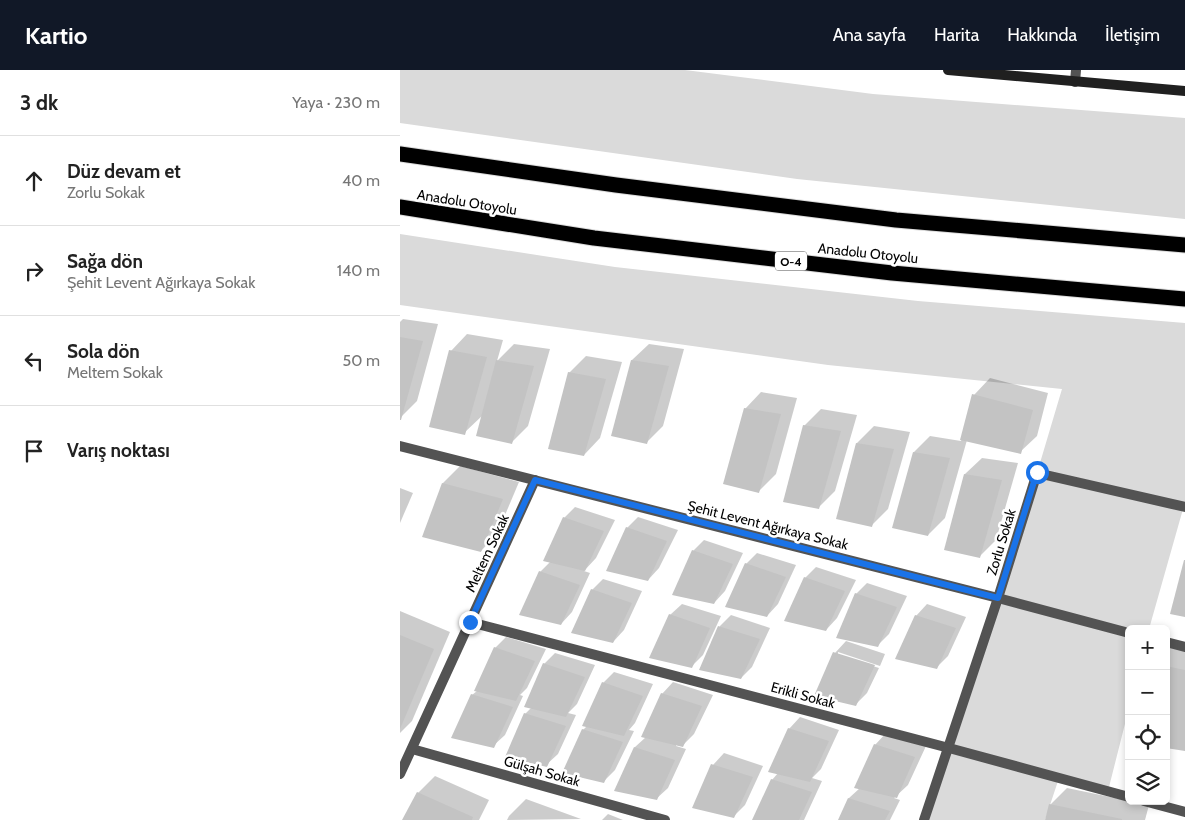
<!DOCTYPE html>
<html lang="tr">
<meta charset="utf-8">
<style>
:root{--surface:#fff;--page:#f2f2f2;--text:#222;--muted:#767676;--line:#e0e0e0;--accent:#111827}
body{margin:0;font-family:Cabin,sans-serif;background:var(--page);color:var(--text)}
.controls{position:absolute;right:15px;bottom:15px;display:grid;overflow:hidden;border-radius:8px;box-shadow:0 2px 8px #0003}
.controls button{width:45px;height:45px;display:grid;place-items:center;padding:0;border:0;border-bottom:1px solid var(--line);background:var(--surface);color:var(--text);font:25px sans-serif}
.stop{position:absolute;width:15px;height:15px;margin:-11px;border:4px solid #1a73e8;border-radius:50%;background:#fff}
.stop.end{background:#1a73e8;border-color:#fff;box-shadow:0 1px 5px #0008}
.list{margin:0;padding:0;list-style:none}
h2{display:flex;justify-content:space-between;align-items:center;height:65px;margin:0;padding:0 20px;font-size:21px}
h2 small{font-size:16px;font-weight:400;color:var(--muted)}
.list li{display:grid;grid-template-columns:32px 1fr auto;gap:15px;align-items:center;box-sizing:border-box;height:90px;padding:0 20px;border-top:1px solid var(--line)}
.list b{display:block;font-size:19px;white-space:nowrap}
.list p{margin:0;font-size:16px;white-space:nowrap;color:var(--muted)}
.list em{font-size:16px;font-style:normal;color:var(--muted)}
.icon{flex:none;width:28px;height:28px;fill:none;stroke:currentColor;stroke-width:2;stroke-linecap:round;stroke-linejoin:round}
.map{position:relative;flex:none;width:785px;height:750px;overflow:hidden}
header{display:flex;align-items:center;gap:30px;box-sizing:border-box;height:70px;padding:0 25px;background:var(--accent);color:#fff}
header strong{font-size:24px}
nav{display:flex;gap:28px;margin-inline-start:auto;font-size:18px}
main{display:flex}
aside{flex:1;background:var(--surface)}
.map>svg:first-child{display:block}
</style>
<header>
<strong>Kartio</strong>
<nav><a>Ana sayfa</a><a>Harita</a><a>Hakkında</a><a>İletişim</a></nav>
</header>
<main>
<aside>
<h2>3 dk<small>Yaya · 230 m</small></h2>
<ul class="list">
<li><svg class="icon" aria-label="ahead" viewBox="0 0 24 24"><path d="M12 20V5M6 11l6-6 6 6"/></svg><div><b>Düz devam et</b><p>Zorlu Sokak</p></div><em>40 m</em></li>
<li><svg class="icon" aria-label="right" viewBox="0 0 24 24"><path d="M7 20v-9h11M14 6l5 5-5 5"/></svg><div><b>Sağa dön</b><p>Şehit Levent Ağırkaya Sokak</p></div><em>140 m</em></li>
<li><svg class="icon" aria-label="left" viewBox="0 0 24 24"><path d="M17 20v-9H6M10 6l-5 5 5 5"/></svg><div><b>Sola dön</b><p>Meltem Sokak</p></div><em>50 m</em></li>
<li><svg class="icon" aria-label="arrive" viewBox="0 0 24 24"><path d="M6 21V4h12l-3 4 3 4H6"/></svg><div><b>Varış noktası</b></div></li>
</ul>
</aside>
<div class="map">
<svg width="785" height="750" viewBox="0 0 785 750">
<rect width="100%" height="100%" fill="#fff"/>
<!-- green -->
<g fill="#dadada">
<path d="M 0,0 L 285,0 L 473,24 L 785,48 L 785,149 L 397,109 L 0,53 Z"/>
<path d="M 0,164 L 215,197 L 518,231 L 785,253 L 785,432 L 749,559 L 729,559 L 729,638 L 708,721 L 659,708 L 645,750 L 524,750 L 637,403 L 662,319 L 428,295 L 0,235 Z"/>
</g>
<!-- shadow -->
<g fill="#0003">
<path d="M 3,249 L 38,254 L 17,331 L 0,348 L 0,252 Z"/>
<path d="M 67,264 L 103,270 L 97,291 L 114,274 L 150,279 L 128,356 L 111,373 L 83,345 L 64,363 L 51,281 Z"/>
<path d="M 249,274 L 284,279 L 263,356 L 246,373 L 232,290 Z"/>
<path d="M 186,286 L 222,292 L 200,368 L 184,385 L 169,303 Z"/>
<path d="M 590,308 L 648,323 L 637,366 L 620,382 L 567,370 L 545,448 L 528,465 L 514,382 L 530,366 L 561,371 L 574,325 Z"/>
<path d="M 361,322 L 397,328 L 376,404 L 359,421 L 345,339 Z"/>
<path d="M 421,339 L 457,345 L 435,421 L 418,438 L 404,356 Z"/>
<path d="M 474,356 L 510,362 L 488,439 L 472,455 L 457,373 Z"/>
<path d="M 582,388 L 618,393 L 596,470 L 580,486 L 565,404 Z"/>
<path d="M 60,396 L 119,412 L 97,464 L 81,481 L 24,466 L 43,413 Z"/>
<path d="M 0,418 L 13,423 L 0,453 Z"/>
<path d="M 175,437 L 215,450 L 196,488 L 184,501 L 190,503 L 172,542 L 161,554 L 140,502 L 150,492 L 164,448 Z"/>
<path d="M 238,447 L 278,460 L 259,498 L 248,510 L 227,458 Z"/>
<path d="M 304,470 L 343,483 L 325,521 L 314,533 L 293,481 Z"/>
<path d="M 357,483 L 396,495 L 378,534 L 367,546 L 346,494 Z"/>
<path d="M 416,497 L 456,510 L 437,548 L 426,560 L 405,508 Z"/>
<path d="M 203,509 L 242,521 L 224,560 L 213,572 L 192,520 Z"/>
<path d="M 467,513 L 507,526 L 489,564 L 477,576 L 456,524 Z"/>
<path d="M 282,534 L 321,546 L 303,585 L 291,597 L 270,545 Z"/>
<path d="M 527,534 L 566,547 L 548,586 L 537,597 L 516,546 Z"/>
<path d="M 0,541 L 50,562 L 12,651 L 0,663 Z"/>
<path d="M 331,545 L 370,558 L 352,597 L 341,608 L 300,599 L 320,556 Z"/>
<path d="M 106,567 L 146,579 L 127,618 L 120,625 L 123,626 L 105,665 L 93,676 L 72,625 L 77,621 L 95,578 Z"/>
<path d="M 446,571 L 485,584 L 480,596 L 438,582 L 438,585 L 479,598 L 467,623 L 456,634 L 435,583 Z"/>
<path d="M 766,577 L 785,580 L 785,680 L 766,677 Z"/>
<path d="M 155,583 L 195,595 L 177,634 L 168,643 L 176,645 L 158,684 L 146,695 L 125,644 L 131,638 L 144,594 Z"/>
<path d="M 214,602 L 253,614 L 235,653 L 229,660 L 234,661 L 215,700 L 204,711 L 183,660 L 187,656 L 203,613 Z"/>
<path d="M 273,612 L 313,625 L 294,664 L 283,675 L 276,674 L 276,676 L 286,679 L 268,718 L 256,729 L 216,720 L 235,677 L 246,667 L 262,624 Z"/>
<path d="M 400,647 L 439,660 L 421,699 L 412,708 L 422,711 L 404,750 L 354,750 L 372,710 L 378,703 L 389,659 Z"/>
<path d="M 486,663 L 526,676 L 508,715 L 494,728 L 500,730 L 490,750 L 439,750 L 449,728 L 460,718 L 475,675 Z"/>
<path d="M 324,683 L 363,696 L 345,735 L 334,746 L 313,695 Z"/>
<path d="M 35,706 L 89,730 L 79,750 L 4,750 L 18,723 Z"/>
<path d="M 667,718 L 749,735 L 745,750 L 646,750 L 650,735 Z"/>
<path d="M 126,729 L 181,749 L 107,750 L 109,746 Z"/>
<path d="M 208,744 L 223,750 L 202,750 Z"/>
</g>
<!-- building -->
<g fill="#c3c3c3">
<path d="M 0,267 L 23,271 L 1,350 L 0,350 Z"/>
<path d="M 49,280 L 87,287 L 65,365 L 29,357 Z"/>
<path d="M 96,290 L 134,296 L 112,374 L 76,366 Z"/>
<path d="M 231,290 L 269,296 L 247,374 L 211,366 Z"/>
<path d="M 168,302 L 206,309 L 184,386 L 148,379 Z"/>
<path d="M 572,324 L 633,340 L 621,384 L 560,370 Z"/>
<path d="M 344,338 L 381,344 L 359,423 L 323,414 Z"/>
<path d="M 403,355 L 441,361 L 419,439 L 383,432 Z"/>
<path d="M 456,373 L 494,379 L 472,457 L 436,449 Z"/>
<path d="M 513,382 L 550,388 L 528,466 L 492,458 Z"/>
<path d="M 564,404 L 602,410 L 580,488 L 544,480 Z"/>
<path d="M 42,413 L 103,429 L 81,482 L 22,467 Z"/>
<path d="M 163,447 L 204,461 L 185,501 L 143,491 Z"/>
<path d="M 226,457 L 267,471 L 248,511 L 206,501 Z"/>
<path d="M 292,480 L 333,494 L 314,534 L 272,525 Z"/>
<path d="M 784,490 L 785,490 L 785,547 L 770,544 Z"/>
<path d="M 345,493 L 386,507 L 367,547 L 325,537 Z"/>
<path d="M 139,501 L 180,515 L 161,555 L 119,545 Z"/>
<path d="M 404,507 L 445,521 L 426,561 L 384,551 Z"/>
<path d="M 191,519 L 232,533 L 213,573 L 171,563 Z"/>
<path d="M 455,523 L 497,537 L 478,577 L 436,568 Z"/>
<path d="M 269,544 L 310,558 L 292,598 L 249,588 Z"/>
<path d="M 515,545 L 556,558 L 537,599 L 495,589 Z"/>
<path d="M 318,556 L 360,569 L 341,609 L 299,600 Z"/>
<path d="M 0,565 L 34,579 L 0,659 Z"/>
<path d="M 94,577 L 135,591 L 116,631 L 74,621 Z"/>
<path d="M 433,582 L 475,595 L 456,636 L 414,626 Z"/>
<path d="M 143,593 L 185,607 L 166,647 L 124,637 Z"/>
<path d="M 766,596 L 785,600 L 785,681 L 766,678 Z"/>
<path d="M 202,612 L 243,626 L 224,666 L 182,656 Z"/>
<path d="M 261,623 L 302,636 L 283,677 L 241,667 Z"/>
<path d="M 71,624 L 113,637 L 94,678 L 51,668 Z"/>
<path d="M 124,643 L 166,656 L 147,697 L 105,687 Z"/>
<path d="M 388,658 L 429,671 L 410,712 L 368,702 Z"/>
<path d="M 182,659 L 223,672 L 204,713 L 162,703 Z"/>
<path d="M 474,674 L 515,687 L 497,728 L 454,718 Z"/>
<path d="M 234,677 L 275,690 L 257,730 L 214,721 Z"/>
<path d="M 311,694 L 353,707 L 334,748 L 292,738 Z"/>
<path d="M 371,709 L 412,722 L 399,750 L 352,750 Z"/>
<path d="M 17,722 L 73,747 L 72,750 L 2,750 Z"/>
<path d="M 448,728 L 490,741 L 485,750 L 438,750 Z"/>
<path d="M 649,734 L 722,749 L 722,750 L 645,750 Z"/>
</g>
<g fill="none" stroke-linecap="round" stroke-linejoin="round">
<!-- highway casing -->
<g stroke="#dbdbdb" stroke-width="17">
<g id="highway">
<path d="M 0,84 L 216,115 L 496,150 L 785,175"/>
<path d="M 0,137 L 194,168 L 492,203 L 785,229"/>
</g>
</g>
<!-- street -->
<g stroke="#535353" stroke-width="10">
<path d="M 675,12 L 676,0"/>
<path d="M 0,376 L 598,528 L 729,563"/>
<path d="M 70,552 L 549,678 L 729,727"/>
<path d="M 766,572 L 785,577"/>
<path d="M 12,679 L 265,750"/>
<path d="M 0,704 L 135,410"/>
<path d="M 744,731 L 785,742"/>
<path d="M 524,750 L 598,528 L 637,403 L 785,437"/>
</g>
<!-- secondary -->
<path stroke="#202020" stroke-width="10" d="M 548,0 L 785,21"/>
<!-- highway -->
<use href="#highway" stroke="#000" stroke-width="15"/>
</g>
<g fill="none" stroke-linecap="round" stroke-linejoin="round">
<!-- route -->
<path stroke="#1a73e8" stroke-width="6" d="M 70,552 L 135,410 L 598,528 L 637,402"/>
</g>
<g text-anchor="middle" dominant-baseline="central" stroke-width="5" stroke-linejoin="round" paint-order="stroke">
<!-- shield labels -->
<rect fill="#fff" stroke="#4c4c4c" stroke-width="1" x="375" y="181.5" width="32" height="19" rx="4"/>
<g font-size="12" font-weight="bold" fill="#000">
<text x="391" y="191">O-4</text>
</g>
<!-- street labels -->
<g font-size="14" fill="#000" stroke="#fff">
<text transform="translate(67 132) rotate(9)">Anadolu Otoyolu</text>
<text transform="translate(468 183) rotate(6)">Anadolu Otoyolu</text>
<text transform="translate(368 455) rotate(14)">Şehit Levent Ağırkaya Sokak</text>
<text transform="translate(601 472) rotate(-73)">Zorlu Sokak</text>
<text transform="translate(87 483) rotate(-65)">Meltem Sokak</text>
<text transform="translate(403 625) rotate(15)">Erikli Sokak</text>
<text transform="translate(142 701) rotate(16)">Gülşah Sokak</text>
</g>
</g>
</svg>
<div class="controls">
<button>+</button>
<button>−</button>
<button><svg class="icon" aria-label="locate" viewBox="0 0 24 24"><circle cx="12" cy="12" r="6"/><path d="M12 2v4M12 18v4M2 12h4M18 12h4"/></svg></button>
<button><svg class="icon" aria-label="layers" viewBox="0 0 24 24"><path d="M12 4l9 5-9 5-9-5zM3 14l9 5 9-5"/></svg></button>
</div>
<div class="stop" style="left:637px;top:402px"></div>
<div class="stop end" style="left:70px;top:552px"></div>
</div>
</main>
